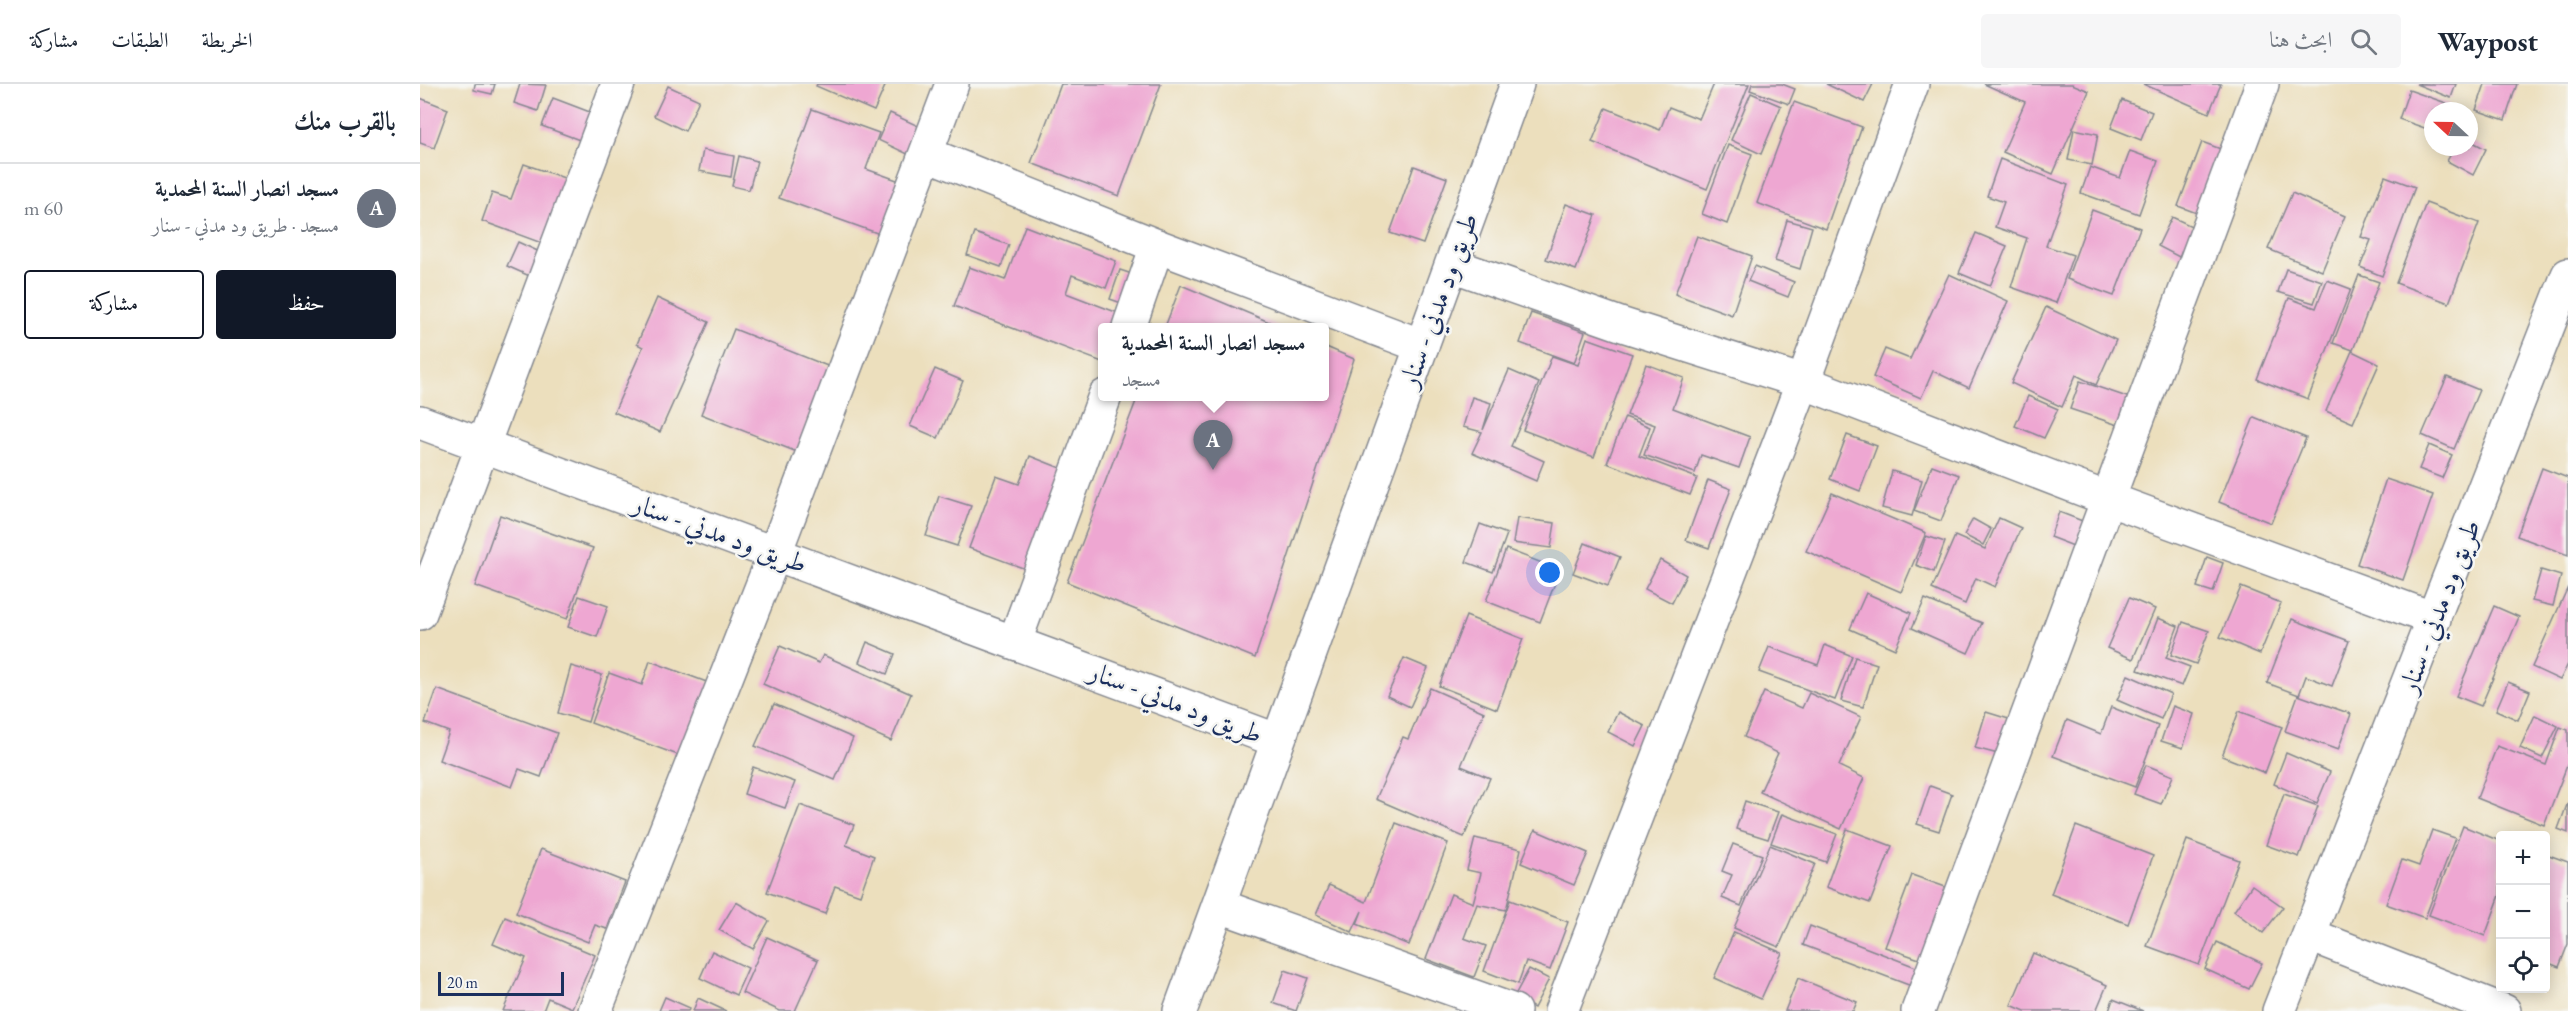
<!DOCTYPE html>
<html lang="ar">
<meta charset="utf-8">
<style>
:root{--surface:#fff;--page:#f6f6f7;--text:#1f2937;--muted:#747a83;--line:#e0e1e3;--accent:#111827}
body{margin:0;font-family:"EB Garamond",Amiri,serif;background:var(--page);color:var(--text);direction:rtl}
.controls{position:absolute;right:18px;bottom:18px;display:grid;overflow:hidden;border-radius:6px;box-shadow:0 3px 15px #0003}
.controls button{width:54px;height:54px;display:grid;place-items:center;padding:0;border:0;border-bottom:2px solid var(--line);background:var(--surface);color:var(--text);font:30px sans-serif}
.compass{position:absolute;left:2004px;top:18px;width:54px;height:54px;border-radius:50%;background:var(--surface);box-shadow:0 3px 15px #0003;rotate:292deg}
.scale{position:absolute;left:18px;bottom:15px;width:126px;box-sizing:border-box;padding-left:6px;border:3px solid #1b2f5e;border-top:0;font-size:16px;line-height:21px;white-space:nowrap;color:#1b2f5e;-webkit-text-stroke:4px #f6f6f2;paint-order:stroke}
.you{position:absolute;left:1130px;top:489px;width:21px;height:21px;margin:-15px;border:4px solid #fff;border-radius:50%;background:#1a73e8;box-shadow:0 0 0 9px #1a73e833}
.badge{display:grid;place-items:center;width:39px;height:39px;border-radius:50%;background:var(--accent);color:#fff;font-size:20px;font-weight:700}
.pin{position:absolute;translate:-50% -50px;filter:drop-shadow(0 2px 3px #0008)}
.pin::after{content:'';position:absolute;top:32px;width:21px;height:18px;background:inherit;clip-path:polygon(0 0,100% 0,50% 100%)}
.popup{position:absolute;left:678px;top:239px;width:231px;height:78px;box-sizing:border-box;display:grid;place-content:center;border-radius:6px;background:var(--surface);filter:drop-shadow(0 2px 4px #0005);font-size:20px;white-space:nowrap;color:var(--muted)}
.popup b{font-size:22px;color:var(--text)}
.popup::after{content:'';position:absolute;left:50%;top:100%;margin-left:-12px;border:12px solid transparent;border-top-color:var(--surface)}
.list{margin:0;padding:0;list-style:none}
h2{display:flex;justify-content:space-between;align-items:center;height:78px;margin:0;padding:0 24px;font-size:26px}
h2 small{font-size:20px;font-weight:400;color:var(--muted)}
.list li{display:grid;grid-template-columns:39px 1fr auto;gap:18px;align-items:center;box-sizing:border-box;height:90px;padding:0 24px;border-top:2px solid var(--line)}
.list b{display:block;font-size:22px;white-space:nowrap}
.list p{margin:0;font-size:20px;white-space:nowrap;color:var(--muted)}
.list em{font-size:20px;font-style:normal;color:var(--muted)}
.actions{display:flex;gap:12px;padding:18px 24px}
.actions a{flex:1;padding:14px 0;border:2px solid var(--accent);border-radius:6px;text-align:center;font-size:21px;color:var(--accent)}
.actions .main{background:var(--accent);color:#fff}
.icon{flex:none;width:33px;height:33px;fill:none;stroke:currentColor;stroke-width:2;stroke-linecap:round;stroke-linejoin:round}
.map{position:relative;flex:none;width:2148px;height:927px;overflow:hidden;direction:ltr}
header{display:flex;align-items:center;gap:36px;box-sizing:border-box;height:84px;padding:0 30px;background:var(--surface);border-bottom:2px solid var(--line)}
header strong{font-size:28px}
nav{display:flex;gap:33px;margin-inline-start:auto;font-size:21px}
.search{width:420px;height:54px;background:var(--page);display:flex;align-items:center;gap:15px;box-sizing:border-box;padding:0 21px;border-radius:6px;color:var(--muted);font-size:22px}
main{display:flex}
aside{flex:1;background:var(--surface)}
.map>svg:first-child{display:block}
</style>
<header>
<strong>Waypost</strong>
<div class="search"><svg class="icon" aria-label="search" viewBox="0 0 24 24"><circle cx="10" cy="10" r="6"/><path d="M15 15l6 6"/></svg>ابحث هنا</div>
<nav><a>الخريطة</a><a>الطبقات</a><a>مشاركة</a></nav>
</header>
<main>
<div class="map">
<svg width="2148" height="927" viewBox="0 0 2148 927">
<rect width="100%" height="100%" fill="#f6f6f2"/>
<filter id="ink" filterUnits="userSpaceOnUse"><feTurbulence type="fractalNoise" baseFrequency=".0167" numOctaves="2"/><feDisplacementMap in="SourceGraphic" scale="12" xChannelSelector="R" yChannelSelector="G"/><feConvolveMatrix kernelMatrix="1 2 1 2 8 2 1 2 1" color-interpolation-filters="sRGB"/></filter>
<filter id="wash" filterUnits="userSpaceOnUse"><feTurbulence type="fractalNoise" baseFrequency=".008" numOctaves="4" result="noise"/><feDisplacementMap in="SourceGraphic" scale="24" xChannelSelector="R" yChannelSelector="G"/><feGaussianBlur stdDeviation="1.35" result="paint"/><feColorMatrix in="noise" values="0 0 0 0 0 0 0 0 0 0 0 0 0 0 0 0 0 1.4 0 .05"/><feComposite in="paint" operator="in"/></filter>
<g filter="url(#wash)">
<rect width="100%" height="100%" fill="#ecdfbd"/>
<g id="blocks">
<!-- building -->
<g fill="#eea7d2">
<path d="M 55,0 L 75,0 L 72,10 L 54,6 Z"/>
<path d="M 100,0 L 126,1 L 118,27 L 94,19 Z"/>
<path d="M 397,0 L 466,0 L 454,27 L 396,2 Z"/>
<path d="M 641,0 L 741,0 L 699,112 L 611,79 Z"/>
<path d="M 1294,0 L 1329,0 L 1287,105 L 1172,58 L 1186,24 L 1240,46 L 1249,23 L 1279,35 Z"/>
<path d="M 1332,0 L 1362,0 L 1375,5 L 1369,20 L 1330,6 Z"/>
<path d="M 1406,0 L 1453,0 L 1444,18 Z"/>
<path d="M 1564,0 L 1652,0 L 1669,7 L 1633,90 L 1583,68 L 1605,18 Z"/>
<path d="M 1723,0 L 1801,0 L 1789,29 Z"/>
<path d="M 1996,0 L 2036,0 L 2031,14 Z"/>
<path d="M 2065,0 L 2097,0 L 2085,36 L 2056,26 Z"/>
<path d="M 248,2 L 279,16 L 265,47 L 234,32 Z"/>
<path d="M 1989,6 L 2029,20 L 2026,27 L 2013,27 L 2013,47 L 1979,35 Z"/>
<path d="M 1331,9 L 1361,22 L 1341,70 L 1311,56 Z"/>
<path d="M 0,14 L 28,25 L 14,64 L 0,59 Z"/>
<path d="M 133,14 L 175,30 L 165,58 L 122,42 Z"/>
<path d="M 1702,16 L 1732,28 L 1721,56 L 1691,44 Z"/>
<path d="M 1374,18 L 1442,43 L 1406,145 L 1337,119 Z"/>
<path d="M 392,25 L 459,49 L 446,85 L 491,101 L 471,154 L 359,114 Z"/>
<path d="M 470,29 L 507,46 L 494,73 L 458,56 Z"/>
<path d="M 1654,45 L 1678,50 L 1672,81 L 1648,76 Z"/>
<path d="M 2049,56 L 2066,65 L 2053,91 L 2027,77 L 2035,63 L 2049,63 Z"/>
<path d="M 1782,58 L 1806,67 L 1782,131 L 1758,122 Z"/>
<path d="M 1308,61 L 1332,70 L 1307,140 L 1282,130 Z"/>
<path d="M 283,66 L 314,72 L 311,93 L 279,87 Z"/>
<path d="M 1710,67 L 1738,77 L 1719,130 L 1661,109 L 1670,83 L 1700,94 Z"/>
<path d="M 319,72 L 337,77 L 329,106 L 312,102 Z"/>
<path d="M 1580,75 L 1648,101 L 1626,162 L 1653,171 L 1636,219 L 1591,203 L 1607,154 L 1575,143 L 1584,118 L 1567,112 Z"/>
<path d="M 104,80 L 150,96 L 127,161 L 62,137 L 72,109 L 91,115 Z"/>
<path d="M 994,82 L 1027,94 L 1003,160 L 970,149 Z"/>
<path d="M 1965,92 L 1995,103 L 1962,192 L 1940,183 L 1951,156 L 1941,153 Z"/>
<path d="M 1872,109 L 1925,132 L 1902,187 L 1848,165 Z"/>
<path d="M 2006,119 L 2059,139 L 2029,219 L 1976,199 Z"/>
<path d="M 1146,120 L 1176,131 L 1156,186 L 1126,175 Z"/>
<path d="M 1672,126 L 1720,144 L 1694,212 L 1647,195 Z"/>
<path d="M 1752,133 L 1778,145 L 1763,175 L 1738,162 Z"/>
<path d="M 1367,136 L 1392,143 L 1380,185 L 1355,177 Z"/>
<path d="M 605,142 L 696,177 L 686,204 L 652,191 L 646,209 L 706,232 L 702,243 L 682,243 L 682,278 L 534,222 L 549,183 L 585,196 Z"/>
<path d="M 555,149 L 589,161 L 581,183 L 547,171 Z"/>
<path d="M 1556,149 L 1587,162 L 1570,202 L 1539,189 Z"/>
<path d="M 1277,152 L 1332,172 L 1312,231 L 1255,210 Z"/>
<path d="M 98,158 L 124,170 L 114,194 L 87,182 Z"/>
<path d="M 1335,182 L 1374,198 L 1368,213 L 1328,197 Z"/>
<path d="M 1866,185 L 1902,197 L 1894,219 L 1858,208 Z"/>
<path d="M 700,186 L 721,193 L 710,222 L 690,215 Z"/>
<path d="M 1529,190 L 1588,217 L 1549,304 L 1513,287 L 1501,314 L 1453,293 L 1465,265 L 1490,275 Z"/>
<path d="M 1939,191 L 1959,198 L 1933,266 L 1913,259 Z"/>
<path d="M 1907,196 L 1931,205 L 1888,315 L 1837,295 L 1869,214 L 1896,224 Z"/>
<path d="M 761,201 L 861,243 L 745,243 Z"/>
<path d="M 237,214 L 289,238 L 240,348 L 194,328 L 223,263 L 217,260 Z"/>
<path d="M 1626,223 L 1696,256 L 1676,301 L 1656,291 L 1642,323 L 1591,299 Z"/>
<path d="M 1111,229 L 1165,248 L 1154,279 L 1100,259 Z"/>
<path d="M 314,245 L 410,283 L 377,368 L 281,330 Z"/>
<path d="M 1167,254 L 1212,270 L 1174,373 L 1103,346 L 1132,272 L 1158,281 Z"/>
<path d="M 904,262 L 934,275 L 835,574 L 647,498 L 718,312 L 904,312 Z"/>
<path d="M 1932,267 L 1959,280 L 1933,339 L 1906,327 Z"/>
<path d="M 1226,280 L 1264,294 L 1253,324 L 1330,353 L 1319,384 L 1281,371 L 1275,389 L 1224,371 L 1235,341 L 1207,331 Z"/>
<path d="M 515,285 L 543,297 L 518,354 L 490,342 Z"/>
<path d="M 1089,286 L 1119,299 L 1091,362 L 1124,377 L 1116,397 L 1052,369 L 1062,348 L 1043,343 L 1052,313 L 1071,319 L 1063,346 Z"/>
<path d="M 2027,293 L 2059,306 L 2034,365 L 2002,351 Z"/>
<path d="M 1660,297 L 1710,314 L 1701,342 L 1650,325 Z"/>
<path d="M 1608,312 L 1638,325 L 1624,354 L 1595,342 Z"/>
<path d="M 1205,333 L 1230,343 L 1219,372 L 1277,394 L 1270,411 L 1187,379 Z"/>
<path d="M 1834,333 L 1886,354 L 1851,439 L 1799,418 Z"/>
<path d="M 1427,351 L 1457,362 L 1440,407 L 1410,395 Z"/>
<path d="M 2009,361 L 2032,371 L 2022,394 L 1999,385 Z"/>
<path d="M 610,372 L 648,387 L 611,487 L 549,464 L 576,392 L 599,400 Z"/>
<path d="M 1512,381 L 1539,391 L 1521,437 L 1494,427 Z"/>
<path d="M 2122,384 L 2148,394 L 2148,471 L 2097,452 Z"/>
<path d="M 1472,387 L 1502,396 L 1492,432 L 1462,424 Z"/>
<path d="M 1966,395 L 2013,411 L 1983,496 L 1937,480 Z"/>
<path d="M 1288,396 L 1311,405 L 1289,464 L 1266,456 Z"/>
<path d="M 1412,409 L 1506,449 L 1481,508 L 1386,467 Z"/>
<path d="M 519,412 L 551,422 L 537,462 L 506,452 Z"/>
<path d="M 1639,428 L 1665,438 L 1656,463 L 1630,453 Z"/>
<path d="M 80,431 L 173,464 L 147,535 L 55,502 Z"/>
<path d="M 1097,434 L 1135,439 L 1131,464 L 1093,459 Z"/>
<path d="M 1579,434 L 1601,444 L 1575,503 L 1556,494 L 1545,520 L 1512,505 L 1535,452 L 1565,465 Z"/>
<path d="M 1553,435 L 1571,445 L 1563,461 L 1544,451 Z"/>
<path d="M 1060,440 L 1087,450 L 1073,488 L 1046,478 Z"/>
<path d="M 1506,452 L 1525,458 L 1514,488 L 1496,481 Z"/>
<path d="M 1165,459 L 1200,473 L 1188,502 L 1153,489 Z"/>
<path d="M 1086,465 L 1140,486 L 1120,538 L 1066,517 Z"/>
<path d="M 1787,473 L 1803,479 L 1793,508 L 1777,503 Z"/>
<path d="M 1240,476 L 1266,491 L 1252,519 L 1225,505 Z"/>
<path d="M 2121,486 L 2141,492 L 2133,522 L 2112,517 Z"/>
<path d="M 1821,503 L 1861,519 L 1840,570 L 1800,553 Z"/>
<path d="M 2148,503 L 2148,580 L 2140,596 L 2112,583 Z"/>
<path d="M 1446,509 L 1491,529 L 1475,565 L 1430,545 Z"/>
<path d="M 159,512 L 188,522 L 177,553 L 148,543 Z"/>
<path d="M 1709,514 L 1735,525 L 1713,575 L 1687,564 Z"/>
<path d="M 1505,515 L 1562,539 L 1548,569 L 1492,544 Z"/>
<path d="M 2074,522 L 2099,533 L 2061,622 L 2036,612 Z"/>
<path d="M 1046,532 L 1103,555 L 1077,625 L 1019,602 Z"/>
<path d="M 1738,534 L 1758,542 L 1746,574 L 1770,583 L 1762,602 L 1718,586 Z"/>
<path d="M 1872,535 L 1929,557 L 1912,602 L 1886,592 L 1879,611 L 1847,599 Z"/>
<path d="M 1763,538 L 1789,547 L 1776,580 L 1751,571 Z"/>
<path d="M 447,558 L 475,570 L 467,590 L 439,578 Z"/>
<path d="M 1405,561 L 1432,572 L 1415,616 L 1339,588 L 1349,563 L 1398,581 Z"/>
<path d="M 360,562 L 399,579 L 403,571 L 491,610 L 471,657 L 343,600 Z"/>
<path d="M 1435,573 L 1457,580 L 1443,623 L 1421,617 Z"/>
<path d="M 984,574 L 1008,584 L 990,623 L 967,612 Z"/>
<path d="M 230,577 L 292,600 L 266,674 L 171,639 L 189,589 L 222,601 Z"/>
<path d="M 151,582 L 182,591 L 168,638 L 138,629 Z"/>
<path d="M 1708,591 L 1751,610 L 1741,635 L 1697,616 Z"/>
<path d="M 2088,598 L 2110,607 L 2098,636 L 2076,626 Z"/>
<path d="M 1010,604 L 1064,628 L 1041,682 L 1070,694 L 1044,753 L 956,715 L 983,653 L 988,655 Z"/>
<path d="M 17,605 L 137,649 L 121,693 L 99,685 L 92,703 L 19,676 L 29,648 L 5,639 Z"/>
<path d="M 1344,608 L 1382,624 L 1389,609 L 1441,633 L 1419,682 L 1444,694 L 1421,745 L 1340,708 L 1358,669 L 1324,653 Z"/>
<path d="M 1878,611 L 1931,630 L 1918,666 L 1865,647 Z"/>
<path d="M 354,620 L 433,654 L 415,696 L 335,662 Z"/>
<path d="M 1753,622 L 1774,630 L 1763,664 L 1741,657 Z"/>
<path d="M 1691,623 L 1738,642 L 1715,703 L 1633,672 L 1647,636 L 1681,650 Z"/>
<path d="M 1819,627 L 1862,643 L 1845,689 L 1802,672 Z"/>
<path d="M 1198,628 L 1225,642 L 1215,662 L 1188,648 Z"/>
<path d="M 1566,628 L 1592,636 L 1582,671 L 1555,664 Z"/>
<path d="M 2115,631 L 2138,642 L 2122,674 L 2100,664 Z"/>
<path d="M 2140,643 L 2148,646 L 2148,679 L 2124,741 L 2057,714 L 2077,662 L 2126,681 Z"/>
<path d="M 1866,669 L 1910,688 L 1897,719 L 1854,700 Z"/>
<path d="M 1726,681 L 1753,692 L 1741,720 L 1714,710 Z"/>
<path d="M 333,683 L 375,698 L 365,724 L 324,710 Z"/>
<path d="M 1510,702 L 1532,710 L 1519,747 L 1497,740 Z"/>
<path d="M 1864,710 L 1898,722 L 1879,773 L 1846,761 Z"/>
<path d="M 1325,717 L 1358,728 L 1348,755 L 1316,745 Z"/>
<path d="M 2148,718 L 2148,749 L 2138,745 Z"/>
<path d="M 380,721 L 434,741 L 426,761 L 454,772 L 440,811 L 415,802 L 405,830 L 347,808 Z"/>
<path d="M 1362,730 L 1417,750 L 1406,778 L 1351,759 Z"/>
<path d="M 976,739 L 1028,759 L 989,861 L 937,840 L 942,827 L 932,848 L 896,831 L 909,801 L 946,818 Z"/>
<path d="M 1656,742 L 1733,772 L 1708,840 L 1631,810 Z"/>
<path d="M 2043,742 L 2080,757 L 2080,811 L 2065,852 L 2009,831 Z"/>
<path d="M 1427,745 L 1472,762 L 1450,819 L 1406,803 Z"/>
<path d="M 1115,746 L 1168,769 L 1154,801 L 1101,779 Z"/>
<path d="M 2012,746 L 2035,754 L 2005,834 L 1966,820 L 1982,776 L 1999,782 Z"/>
<path d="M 1055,754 L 1101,765 L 1086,826 L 1057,820 L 1044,854 L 1066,862 L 1054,893 L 1006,875 L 1031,810 L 1053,819 L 1061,789 L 1047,786 Z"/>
<path d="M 1767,756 L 1819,776 L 1779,881 L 1727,862 Z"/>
<path d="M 1313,760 L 1342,771 L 1321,822 L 1302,814 L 1312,791 L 1302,787 Z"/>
<path d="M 1350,761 L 1395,780 L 1359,863 L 1314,844 Z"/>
<path d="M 121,765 L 205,798 L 187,845 L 175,841 L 168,858 L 96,829 Z"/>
<path d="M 2126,770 L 2148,778 L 2148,860 L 2139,883 L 2126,878 Z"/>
<path d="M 1492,791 L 1531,805 L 1505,877 L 1465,863 Z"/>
<path d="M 1832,801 L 1863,823 L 1843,849 L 1814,827 Z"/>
<path d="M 1090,816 L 1148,838 L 1130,886 L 1106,877 L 1098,900 L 1064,887 Z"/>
<path d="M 316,818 L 349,837 L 333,865 L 299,846 Z"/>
<path d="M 85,833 L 175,871 L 152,924 L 128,914 L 123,927 L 83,927 L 106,874 L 73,860 Z"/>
<path d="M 1390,842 L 1501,885 L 1494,903 L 1383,861 Z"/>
<path d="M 1314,848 L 1362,869 L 1341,915 L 1294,894 Z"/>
<path d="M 347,853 L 398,876 L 375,927 L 360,927 L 322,909 Z"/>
<path d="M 1797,858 L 1842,879 L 1829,905 L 1785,885 Z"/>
<path d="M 292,867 L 328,884 L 316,911 L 280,894 Z"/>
<path d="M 1613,869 L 1687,901 L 1676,927 L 1605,927 L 1591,921 Z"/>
<path d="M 1109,885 L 1129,895 L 1114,924 L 1094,913 Z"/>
<path d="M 865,886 L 888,894 L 876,927 L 853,919 Z"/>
<path d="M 1378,894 L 1437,918 L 1433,927 L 1365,927 Z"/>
<path d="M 245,913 L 270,924 L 268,927 L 239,927 Z"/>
<path d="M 278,914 L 306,927 L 273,927 Z"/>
<path d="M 1693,915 L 1723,927 L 1689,927 Z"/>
</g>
</g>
</g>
<g filter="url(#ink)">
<use href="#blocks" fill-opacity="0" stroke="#84878e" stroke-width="1.5"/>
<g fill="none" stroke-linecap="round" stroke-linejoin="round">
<!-- street casing -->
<g stroke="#84878e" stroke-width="36">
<g id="street">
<path d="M 507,70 L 737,162 L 1002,262"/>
<path d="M 1032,181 L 1203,241 L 1383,298 L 1688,415 L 2014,535"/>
<path d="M 709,243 L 737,162"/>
<path d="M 0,338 L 856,656"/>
<path d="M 0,529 L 198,0"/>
<path d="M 595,557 L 685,312"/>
<path d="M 800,822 L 1094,927"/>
<path d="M 1890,851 L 2084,927"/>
<path d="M 175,927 L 355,469 L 532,0"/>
<path d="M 760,927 L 1097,0"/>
<path d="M 1141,927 L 1383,298 L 1492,0"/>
<path d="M 1498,927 L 1842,0"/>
<path d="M 1859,927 L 2148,191"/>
</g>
</g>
<!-- street -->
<use href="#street" stroke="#fff" stroke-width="33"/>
</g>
</g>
<g text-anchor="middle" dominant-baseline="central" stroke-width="5" stroke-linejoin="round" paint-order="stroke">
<!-- street labels -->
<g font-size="27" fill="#1b2f5e" stroke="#f6f6f2">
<text transform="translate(1018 216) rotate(-70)">طريق ود مدني - سنار</text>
<text transform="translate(300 449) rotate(20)">طريق ود مدني - سنار</text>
<text transform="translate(2019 522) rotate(-69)">طريق ود مدني - سنار</text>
<text transform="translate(756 618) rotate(21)">طريق ود مدني - سنار</text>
</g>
</g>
</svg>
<div class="controls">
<button>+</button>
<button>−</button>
<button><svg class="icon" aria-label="locate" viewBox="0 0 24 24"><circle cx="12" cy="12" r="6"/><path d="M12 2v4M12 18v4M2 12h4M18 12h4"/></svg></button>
</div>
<svg class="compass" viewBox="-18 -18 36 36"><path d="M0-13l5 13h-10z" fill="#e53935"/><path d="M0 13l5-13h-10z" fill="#747a83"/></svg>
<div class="scale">20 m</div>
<div class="you"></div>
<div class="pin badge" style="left:793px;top:386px;background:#6b7280">A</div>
<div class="popup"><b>مسجد انصار السنة المحمدية</b>مسجد</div>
</div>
<aside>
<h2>بالقرب منك<small></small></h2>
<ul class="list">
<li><span class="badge" style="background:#6b7280">A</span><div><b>مسجد انصار السنة المحمدية</b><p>مسجد · طريق ود مدني - سنار</p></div><em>60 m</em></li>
</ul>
<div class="actions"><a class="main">حفظ</a><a>مشاركة</a></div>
</aside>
</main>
